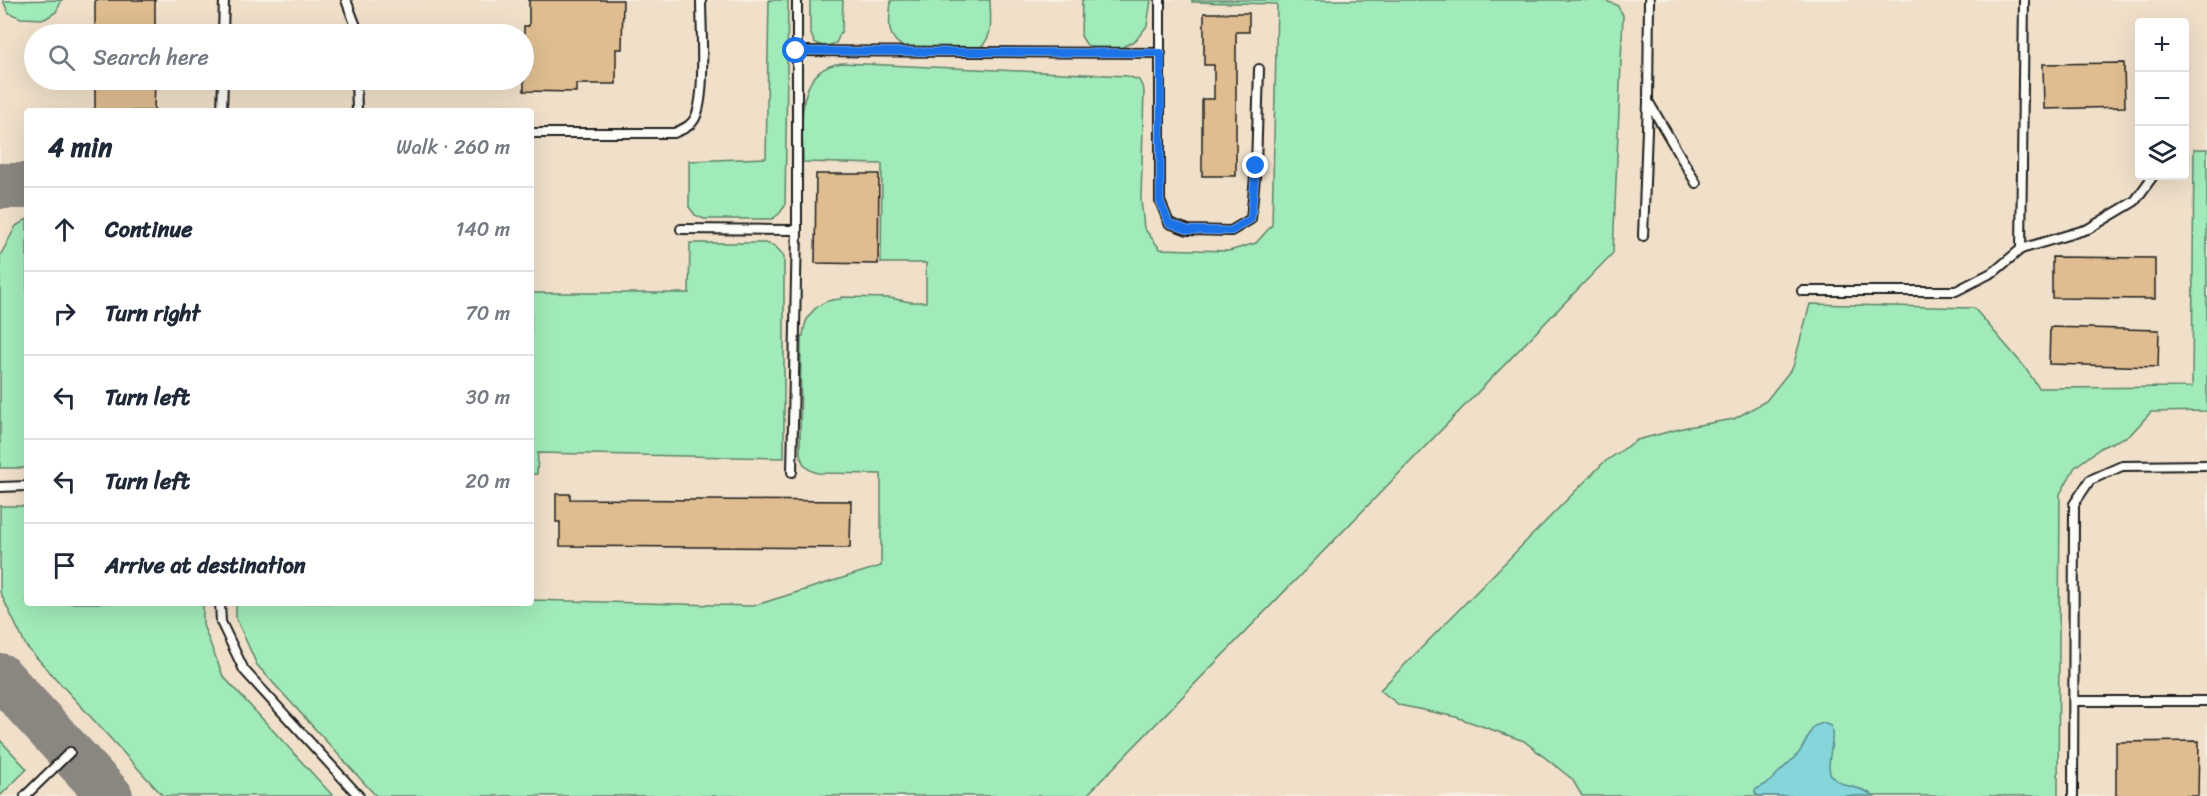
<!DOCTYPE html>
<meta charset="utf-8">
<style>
:root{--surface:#fff;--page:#f2f2f3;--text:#1f2937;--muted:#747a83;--line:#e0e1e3}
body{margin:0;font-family:Sriracha,sans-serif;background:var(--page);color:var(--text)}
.controls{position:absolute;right:18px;top:18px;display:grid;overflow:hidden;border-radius:6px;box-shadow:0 6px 24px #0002}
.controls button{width:54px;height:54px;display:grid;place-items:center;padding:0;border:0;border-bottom:2px solid var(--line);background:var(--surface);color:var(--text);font:30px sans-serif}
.stop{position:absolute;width:18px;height:18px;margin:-14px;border:4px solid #1a73e8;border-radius:50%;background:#fff}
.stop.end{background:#1a73e8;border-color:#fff;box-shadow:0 2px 6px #0008}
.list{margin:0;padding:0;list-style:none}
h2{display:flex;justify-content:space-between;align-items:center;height:78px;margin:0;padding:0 24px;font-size:26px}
h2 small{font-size:20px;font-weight:400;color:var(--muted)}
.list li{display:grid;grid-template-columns:39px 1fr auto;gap:18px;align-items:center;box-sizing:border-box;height:84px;padding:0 24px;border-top:2px solid var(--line)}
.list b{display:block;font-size:22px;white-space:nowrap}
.list em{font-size:20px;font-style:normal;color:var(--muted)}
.icon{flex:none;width:33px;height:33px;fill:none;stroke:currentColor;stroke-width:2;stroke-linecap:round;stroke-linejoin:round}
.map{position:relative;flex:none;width:2207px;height:796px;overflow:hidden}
.search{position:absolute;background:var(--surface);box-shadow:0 6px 24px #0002;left:24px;top:24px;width:510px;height:66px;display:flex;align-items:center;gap:15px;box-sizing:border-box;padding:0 21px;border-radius:33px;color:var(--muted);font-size:22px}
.panel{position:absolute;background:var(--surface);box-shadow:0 6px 24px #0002;left:24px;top:108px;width:510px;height:498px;border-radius:6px}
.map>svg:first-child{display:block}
</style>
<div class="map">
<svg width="2207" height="796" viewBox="0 0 2207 796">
<rect width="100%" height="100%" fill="#f7efe3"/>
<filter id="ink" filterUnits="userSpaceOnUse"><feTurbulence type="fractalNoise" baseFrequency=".0167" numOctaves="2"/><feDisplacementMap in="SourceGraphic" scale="12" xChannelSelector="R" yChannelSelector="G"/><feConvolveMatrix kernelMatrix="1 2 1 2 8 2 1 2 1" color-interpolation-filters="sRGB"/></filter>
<g filter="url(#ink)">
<!-- built -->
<path fill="#f0e0ca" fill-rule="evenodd" d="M 0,0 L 2207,0 L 2207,796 L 0,796 ZM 2140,22 L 2184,22 L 2184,176 L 2140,176 ZM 34,34 L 524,34 L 524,80 L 34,80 ZM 27,111 L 531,111 L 531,603 L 27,603 Z"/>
<!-- green -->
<g fill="#a1eab9" stroke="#5e836a" stroke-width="1.5">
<path d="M 62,0 L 56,12 L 45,19 L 21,18 L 9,13 L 3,1 Z"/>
<path d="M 769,0 L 788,0 L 785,206 L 779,214 L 772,219 L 704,219 L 695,215 L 689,207 L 689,161 L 766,158 Z"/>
<path d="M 810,0 L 843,0 L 842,30 L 836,43 L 824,47 L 814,42 L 810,31 Z"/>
<path d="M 891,0 L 990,0 C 990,17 995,37 979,48 L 904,47 C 884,37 890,19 891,0 Z"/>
<path d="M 1082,0 L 1151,0 L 1147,26 L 1136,40 L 1121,48 L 1092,48 L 1086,44 L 1081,36 Z"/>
<path d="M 1192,0 L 1603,0 L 1617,5 L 1623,15 L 1613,253 L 1086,796 L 376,796 L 257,665 L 236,618 L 236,603 L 531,603 L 531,600 L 753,606 L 881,566 L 881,474 L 818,473 C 806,470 802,464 800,453 L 801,336 L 803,336 C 804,315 819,299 841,299 L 841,297 L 890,298 L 910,302 L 926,302 L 926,263 L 881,263 L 882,164 L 803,162 C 803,126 793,69 842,63 L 1127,76 L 1139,80 L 1144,90 L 1141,200 L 1144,228 L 1160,249 L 1229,251 L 1256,243 L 1272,225 L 1277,4 L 1192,2 Z"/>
<path d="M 2194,149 L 2207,149 L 2207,411 L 2151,412 L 2130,435 L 2102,447 L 2075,467 L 2060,494 L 2058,796 L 1582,796 L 1572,779 L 1524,741 L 1456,717 L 1399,705 L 1380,690 L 1603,463 L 1637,440 L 1687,427 L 1734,419 L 1766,401 L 1793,367 L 1810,304 L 1974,308 L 2023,365 L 2039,388 L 2192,387 Z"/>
<path d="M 27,219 L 27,468 L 0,468 L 0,256 L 16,226 Z"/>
<path d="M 690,243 L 765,243 L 775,246 L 784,256 L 784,458 L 538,453 L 537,474 L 531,474 L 531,293 L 689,293 Z"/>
<path d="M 0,506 L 27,506 L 27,603 L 203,603 L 203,625 L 223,676 L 333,796 L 163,796 L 26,646 L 0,592 Z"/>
<path d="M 0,740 L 27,769 L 0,796 Z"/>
</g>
<!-- water -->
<path fill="#84d6db" stroke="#5a8c8f" stroke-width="1.5" d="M 1823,723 L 1831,726 C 1836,742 1826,757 1830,774 C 1844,791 1861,784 1873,796 L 1759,796 L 1755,793 L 1755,790 L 1768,783 L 1799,753 L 1814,726 Z"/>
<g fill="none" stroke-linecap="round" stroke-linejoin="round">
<!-- taxiway -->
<g stroke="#8a8680" stroke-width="46">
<path d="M 0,186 L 27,186"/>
<path d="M 0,676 L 110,796"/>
</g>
</g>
<!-- building -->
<g fill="#dfbd91" stroke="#1c1c1c" stroke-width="1.5">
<rect x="95" y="0" width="60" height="34"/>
<path d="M 529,0 L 623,0 L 622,49 L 616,49 L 616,84 L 576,84 L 576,92 L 524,91 L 524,26 L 529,26 Z"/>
<path d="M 1204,13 L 1249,13 L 1249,32 L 1236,32 L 1236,176 L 1202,176 L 1202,99 L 1214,99 L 1214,65 L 1204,65 Z"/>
<path d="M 2124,63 L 2125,107 L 2044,109 L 2043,64 Z"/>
<path d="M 95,80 L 155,80 L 154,111 L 95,111 Z"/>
<path d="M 816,174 L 879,174 L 878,264 L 815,263 Z"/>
<path d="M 2052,257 L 2155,258 L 2155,299 L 2052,298 Z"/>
<path d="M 2050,327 L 2159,330 L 2158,367 L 2049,364 Z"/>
<path d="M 556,494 L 570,494 L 570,499 L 851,501 L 850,548 L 560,546 L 560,522 L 556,522 Z"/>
<path d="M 2199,741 L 2198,796 L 2116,796 L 2116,742 Z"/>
</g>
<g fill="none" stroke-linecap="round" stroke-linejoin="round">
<!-- lane casing -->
<g stroke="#1c1c1c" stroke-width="12">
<g id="lane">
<path d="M 346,0 L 357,29 L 357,34"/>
<path d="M 1160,0 L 1160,201 L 1169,223 L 1188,230 L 1231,231 L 1251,219 L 1256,166 L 1259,69"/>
<path d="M 1649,0 L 1648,101 L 1696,183"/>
<path d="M 223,34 L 224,0"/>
<path d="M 796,51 L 1161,53"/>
<path d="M 356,80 L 357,111"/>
<path d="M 222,111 L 223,80"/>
<path d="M 531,133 L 674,133 C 683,129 692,126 696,116 C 706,93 701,28 701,0"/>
<path d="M 681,229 L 797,230"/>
<path d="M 1643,236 L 1648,102"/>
<path d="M 2021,249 L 2088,229 L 2135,201 L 2153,176"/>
<path d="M 1802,291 L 1956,291 L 1995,271 L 2021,249 L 2024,0"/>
<path d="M 792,472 L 797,230 L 797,0"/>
<path d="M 0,487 L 27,486"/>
<path d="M 220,603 L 221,622 L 244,670 L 359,796"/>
<path d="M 2074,701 L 2207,701"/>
<path d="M 25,796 L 70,752"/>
<path d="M 2073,796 L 2074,504 L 2090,480 L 2122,466 L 2207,465"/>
</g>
</g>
<!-- lane -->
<use href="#lane" stroke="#fdfcf7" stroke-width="8"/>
</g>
</g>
<g fill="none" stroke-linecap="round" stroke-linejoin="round" filter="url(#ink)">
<!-- route -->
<path stroke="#1a73e8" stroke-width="8" d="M 796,51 L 1161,53 L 1160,201 L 1169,223 L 1188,230 L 1231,231 L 1251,219 L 1256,166"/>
</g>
</svg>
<div class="controls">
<button>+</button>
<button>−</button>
<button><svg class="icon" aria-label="layers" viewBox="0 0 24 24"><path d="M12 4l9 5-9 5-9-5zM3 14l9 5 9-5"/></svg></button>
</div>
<div class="stop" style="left:796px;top:51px"></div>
<div class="stop end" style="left:1256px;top:166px"></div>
<div class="search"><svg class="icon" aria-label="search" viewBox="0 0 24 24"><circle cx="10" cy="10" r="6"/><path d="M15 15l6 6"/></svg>Search here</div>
<section class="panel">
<h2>4 min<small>Walk · 260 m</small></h2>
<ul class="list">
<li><svg class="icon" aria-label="ahead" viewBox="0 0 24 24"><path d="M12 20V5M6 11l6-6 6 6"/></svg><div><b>Continue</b></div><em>140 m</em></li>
<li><svg class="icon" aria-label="right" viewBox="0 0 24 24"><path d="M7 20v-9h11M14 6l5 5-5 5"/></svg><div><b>Turn right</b></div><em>70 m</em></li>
<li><svg class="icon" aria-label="left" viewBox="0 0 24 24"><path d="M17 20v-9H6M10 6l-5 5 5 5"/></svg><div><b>Turn left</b></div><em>30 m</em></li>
<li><svg class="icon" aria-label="left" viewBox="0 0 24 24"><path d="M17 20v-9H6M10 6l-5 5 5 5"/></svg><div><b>Turn left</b></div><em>20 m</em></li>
<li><svg class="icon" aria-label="arrive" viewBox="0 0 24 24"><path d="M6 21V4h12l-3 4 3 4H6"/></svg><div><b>Arrive at destination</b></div></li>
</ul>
</section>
</div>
